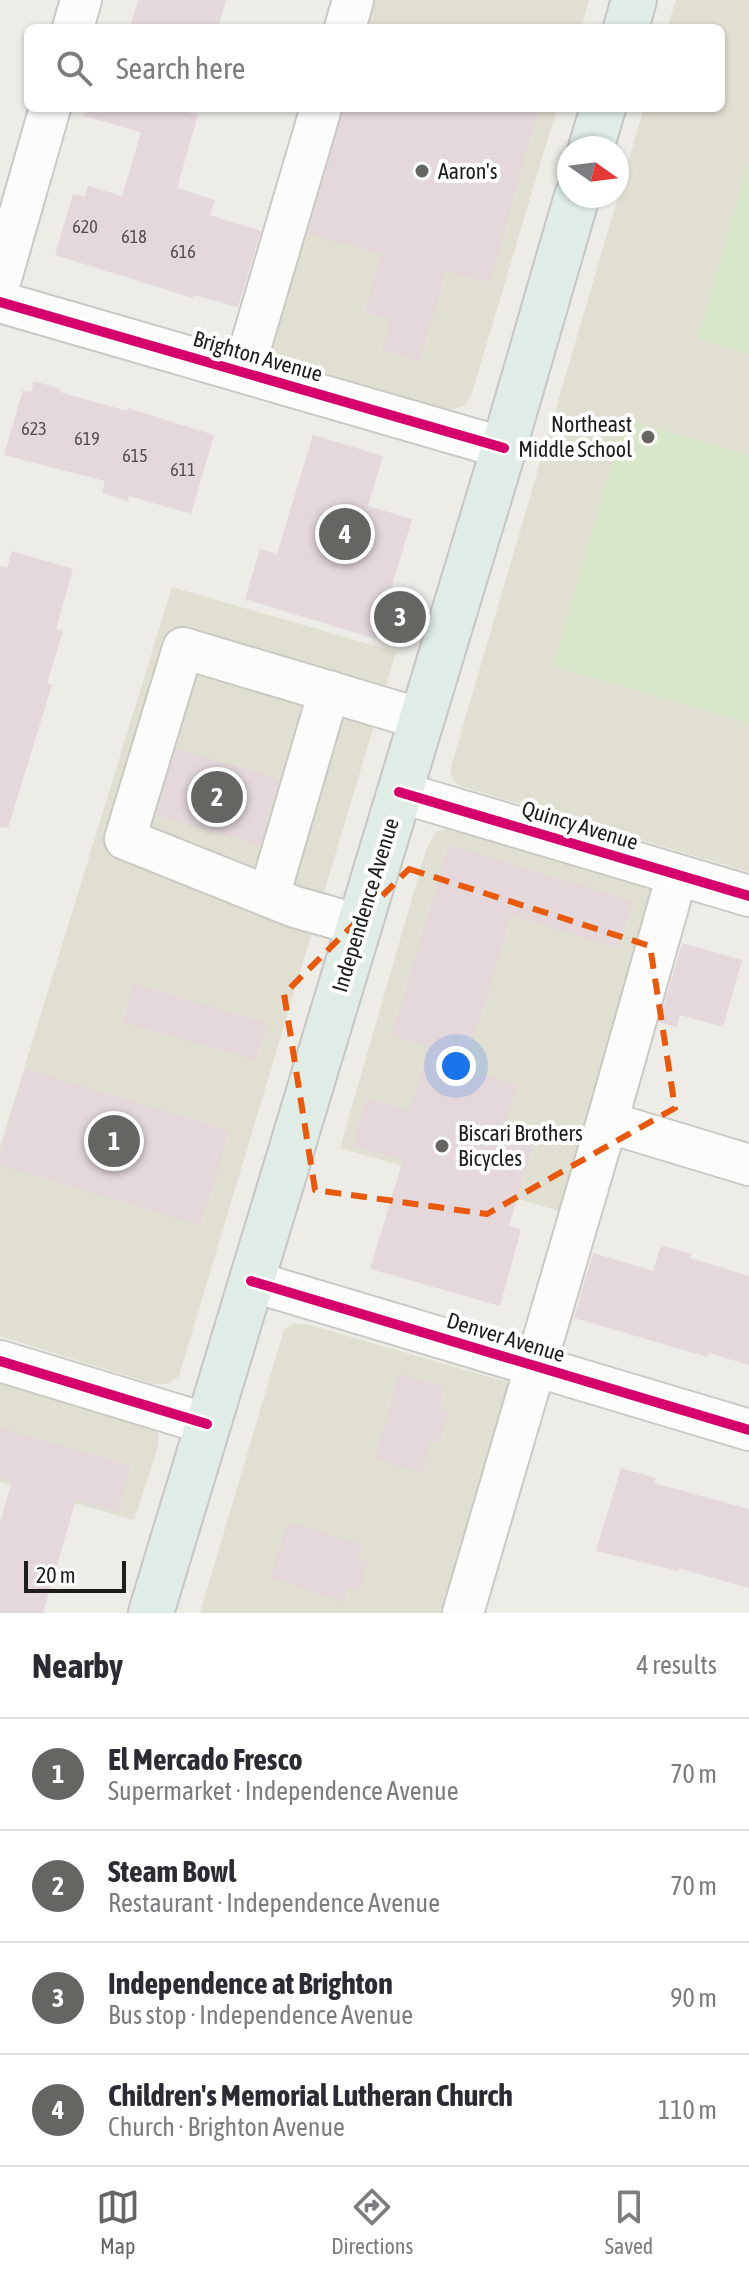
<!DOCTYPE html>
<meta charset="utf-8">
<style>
:root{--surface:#fff;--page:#f7f7f7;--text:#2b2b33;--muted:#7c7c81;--line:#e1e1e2;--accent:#666561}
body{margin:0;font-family:"Asap Condensed",sans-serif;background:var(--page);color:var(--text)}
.compass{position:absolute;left:557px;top:136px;width:72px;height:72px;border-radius:50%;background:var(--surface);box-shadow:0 2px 6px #0004;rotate:104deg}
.scale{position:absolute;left:24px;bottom:20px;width:102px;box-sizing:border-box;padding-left:8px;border:4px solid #1e1d19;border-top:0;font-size:22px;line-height:28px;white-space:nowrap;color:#1e1d19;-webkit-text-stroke:6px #fff;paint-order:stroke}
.you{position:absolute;left:456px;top:1066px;width:28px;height:28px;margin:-20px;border:6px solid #fff;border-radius:50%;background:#1a73e8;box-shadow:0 0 0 12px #1a73e833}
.badge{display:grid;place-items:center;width:52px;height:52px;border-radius:50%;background:var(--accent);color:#fff;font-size:26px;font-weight:700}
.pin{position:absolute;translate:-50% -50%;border:4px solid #fff;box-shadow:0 2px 8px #0006}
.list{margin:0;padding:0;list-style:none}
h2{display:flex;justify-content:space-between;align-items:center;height:104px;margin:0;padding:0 32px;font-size:34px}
h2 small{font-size:26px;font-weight:400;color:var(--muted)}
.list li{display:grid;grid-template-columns:52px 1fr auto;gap:24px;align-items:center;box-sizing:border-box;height:112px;padding:0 32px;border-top:2px solid var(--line)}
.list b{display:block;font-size:30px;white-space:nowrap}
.list p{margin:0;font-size:26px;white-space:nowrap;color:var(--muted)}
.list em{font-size:26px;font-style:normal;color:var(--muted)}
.icon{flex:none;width:44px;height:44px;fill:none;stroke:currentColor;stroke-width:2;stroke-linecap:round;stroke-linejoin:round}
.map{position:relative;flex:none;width:749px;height:1613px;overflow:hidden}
.search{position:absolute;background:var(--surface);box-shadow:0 2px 6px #0004;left:24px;right:24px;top:24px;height:88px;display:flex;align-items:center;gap:20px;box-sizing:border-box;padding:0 28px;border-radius:12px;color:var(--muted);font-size:30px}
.sheet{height:552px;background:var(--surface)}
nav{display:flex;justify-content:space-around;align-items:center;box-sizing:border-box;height:112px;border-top:2px solid var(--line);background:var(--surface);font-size:22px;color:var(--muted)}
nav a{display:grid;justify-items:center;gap:4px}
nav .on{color:var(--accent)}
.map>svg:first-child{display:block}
</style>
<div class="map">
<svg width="749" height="1613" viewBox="0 0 749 1613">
<rect width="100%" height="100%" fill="#edece6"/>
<!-- built -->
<g fill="#e1ded2">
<path d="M 362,0 L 589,0 L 581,28 L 354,28 Z"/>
<path d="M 676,0 L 749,0 L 749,872 L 460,786 L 454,781 L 451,774 L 451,767 L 644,108 L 721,108 L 721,28 L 667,28 Z"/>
<path d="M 330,108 L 557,108 L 471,396 L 464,406 L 448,410 L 256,355 Z"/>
<path d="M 172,587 L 396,652 L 179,1376 L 167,1384 L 153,1384 L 0,1336 L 0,1147 Z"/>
<path d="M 446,829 L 661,890 L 567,1213 L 340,1148 L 426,850 L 436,832 Z"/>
<path d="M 293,1324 L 306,1324 L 521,1386 L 453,1613 L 200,1613 L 284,1330 Z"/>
<path d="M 0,1378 L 151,1424 L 158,1433 L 158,1447 L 134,1520 L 0,1482 Z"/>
</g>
<!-- green -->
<g fill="#d8e6c9">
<path d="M 749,160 L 749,354 L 698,339 Z"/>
<path d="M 625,419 L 749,455 L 749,723 L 553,666 Z"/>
</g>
<!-- building -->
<g fill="#e4d8db">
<path d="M 138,0 L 226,0 L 218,28 L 130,28 Z"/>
<path d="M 85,108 L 173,108 L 198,115 L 177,188 L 215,200 L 210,215 L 261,231 L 238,307 L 194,295 L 193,298 L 55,255 L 73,194 L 85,197 L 88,186 L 122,196 L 141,132 L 84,116 Z"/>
<path d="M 343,108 L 538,108 L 490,283 L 446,271 L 419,361 L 382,350 L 391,319 L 365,312 L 382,254 L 308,234 Z"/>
<path d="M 34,381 L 61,389 L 60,392 L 127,411 L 128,408 L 214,435 L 191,514 L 129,496 L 128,501 L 102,493 L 105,481 L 4,455 L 23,390 L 31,392 Z"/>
<path d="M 313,435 L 383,456 L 368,506 L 412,519 L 376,639 L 245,599 L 260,549 L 277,554 Z"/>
<path d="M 12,551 L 73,569 L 56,629 L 63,631 L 47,683 L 52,685 L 8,828 L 0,827 L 0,566 L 7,568 Z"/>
<path d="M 176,749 L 279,779 L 260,846 L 156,815 Z"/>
<path d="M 449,845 L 633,901 L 618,948 L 511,915 L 464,1069 L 517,1085 L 501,1138 L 532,1147 L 509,1226 L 521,1230 L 500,1306 L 370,1269 L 403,1160 L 353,1146 L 367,1099 L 410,1111 L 429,1047 L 392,1036 Z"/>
<path d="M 682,943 L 742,960 L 723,1027 L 680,1015 L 677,1027 L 659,1022 Z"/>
<path d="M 133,984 L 266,1023 L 256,1060 L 123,1022 Z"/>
<path d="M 25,1069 L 229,1131 L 200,1225 L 0,1165 L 0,1152 Z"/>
<path d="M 661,1245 L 692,1254 L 690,1258 L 749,1276 L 749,1365 L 709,1353 L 708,1357 L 574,1318 L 593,1253 L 653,1271 Z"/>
<path d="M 399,1374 L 445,1387 L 438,1409 L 448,1412 L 439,1443 L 430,1441 L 421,1472 L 375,1459 Z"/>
<path d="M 0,1428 L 131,1466 L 117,1512 L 76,1500 L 43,1613 L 0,1613 L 0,1522 L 12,1481 L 0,1478 Z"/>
<path d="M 621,1468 L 656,1478 L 654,1483 L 749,1509 L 749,1588 L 679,1568 L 678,1571 L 596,1551 Z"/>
<path d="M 289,1522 L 361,1545 L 357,1559 L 368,1562 L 359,1591 L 348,1588 L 343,1602 L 270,1578 Z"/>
</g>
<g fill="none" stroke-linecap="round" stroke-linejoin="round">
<!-- minor casing -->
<g stroke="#cac9c4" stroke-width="44">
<g id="minor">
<path d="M 73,28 L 81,0"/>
<path d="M 345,28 L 353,0"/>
<path d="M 0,282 L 50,108"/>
<path d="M 0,302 L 504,448"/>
<path d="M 243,372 L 321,108"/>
<path d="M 399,792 L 749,896"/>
<path d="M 269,896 L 329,691"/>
<path d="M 359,925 L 295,907 L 125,839 L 183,648 L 421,719"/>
<path d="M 607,1122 L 677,875"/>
<path d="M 251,1281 L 749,1430"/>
<path d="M 0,1361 L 207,1424"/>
<path d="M 463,1613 L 607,1122 L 749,1165"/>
</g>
</g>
<!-- major casing -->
<g stroke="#c7c6c4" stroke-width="48">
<g id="major">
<path d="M 626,28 L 634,0"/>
<path d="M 591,148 L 603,108"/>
<path d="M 151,1613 L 497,471 L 577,196"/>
</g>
</g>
<!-- minor -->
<use href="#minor" stroke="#fcfcfb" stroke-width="40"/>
<!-- major -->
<use href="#major" stroke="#dfede6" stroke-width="44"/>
<!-- cycleway casing -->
<g stroke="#fff" stroke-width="15">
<g id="cycleway">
<path d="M 0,302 L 504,448"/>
<path d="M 399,792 L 749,896"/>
<path d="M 251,1281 L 749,1430"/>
<path d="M 0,1361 L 207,1424"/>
</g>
</g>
<!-- cycleway -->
<use href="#cycleway" stroke="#d6006c" stroke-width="10"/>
</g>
<!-- marked area -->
<path fill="none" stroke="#e8590c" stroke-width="6" stroke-dasharray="16 10" stroke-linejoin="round" d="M 409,869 L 650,946 L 675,1108 L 487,1214 L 315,1190 L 284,994 Z"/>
<!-- markers -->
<g fill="#666561" stroke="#fff" stroke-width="3">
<circle cx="422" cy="171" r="8"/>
<circle cx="648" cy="437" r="8"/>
<circle cx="442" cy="1146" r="8"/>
</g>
<g text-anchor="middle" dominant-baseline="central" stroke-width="8" stroke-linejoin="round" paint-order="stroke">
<!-- number labels -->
<g font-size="18" fill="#524e4c">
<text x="85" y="226">620</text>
<text x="134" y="236">618</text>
<text x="183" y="251">616</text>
<text x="34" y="428">623</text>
<text x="87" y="438">619</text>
<text x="135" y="455">615</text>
<text x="183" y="469">611</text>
</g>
<!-- poi labels -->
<g font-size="22" fill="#1e1d19" stroke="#fff" text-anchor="start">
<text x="438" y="171">Aaron's</text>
<text x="632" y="424" text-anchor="end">Northeast<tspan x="632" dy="25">Middle School</tspan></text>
<text x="458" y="1133">Biscari Brothers<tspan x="458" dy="25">Bicycles</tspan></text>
</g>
<!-- street labels -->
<g font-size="22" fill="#1e1d19" stroke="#fff">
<text transform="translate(258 356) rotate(16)">Brighton Avenue</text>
<text transform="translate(580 825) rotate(17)">Quincy Avenue</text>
<text transform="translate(365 905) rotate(-73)">Independence Avenue</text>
<text transform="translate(506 1337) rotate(17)">Denver Avenue</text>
</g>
</g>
</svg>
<svg class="compass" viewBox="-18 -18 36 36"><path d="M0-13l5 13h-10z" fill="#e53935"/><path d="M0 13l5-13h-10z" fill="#7c7c81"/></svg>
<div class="scale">20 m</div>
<div class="you"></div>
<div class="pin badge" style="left:114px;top:1141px">1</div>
<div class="pin badge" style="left:217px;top:797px">2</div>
<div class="pin badge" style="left:400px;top:617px">3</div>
<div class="pin badge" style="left:345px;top:534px">4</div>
<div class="search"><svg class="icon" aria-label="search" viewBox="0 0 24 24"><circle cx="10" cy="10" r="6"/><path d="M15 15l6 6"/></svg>Search here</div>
</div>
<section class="sheet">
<h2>Nearby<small>4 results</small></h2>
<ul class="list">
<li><span class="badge">1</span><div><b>El Mercado Fresco</b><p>Supermarket · Independence Avenue</p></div><em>70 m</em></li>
<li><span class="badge">2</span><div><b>Steam Bowl</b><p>Restaurant · Independence Avenue</p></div><em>70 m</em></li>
<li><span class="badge">3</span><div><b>Independence at Brighton</b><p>Bus stop · Independence Avenue</p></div><em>90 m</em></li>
<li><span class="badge">4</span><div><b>Children's Memorial Lutheran Church</b><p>Church · Brighton Avenue</p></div><em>110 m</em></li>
</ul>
</section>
<nav>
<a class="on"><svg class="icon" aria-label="map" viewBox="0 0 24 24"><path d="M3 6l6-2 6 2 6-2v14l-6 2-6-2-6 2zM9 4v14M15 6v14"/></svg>Map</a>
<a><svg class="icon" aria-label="directions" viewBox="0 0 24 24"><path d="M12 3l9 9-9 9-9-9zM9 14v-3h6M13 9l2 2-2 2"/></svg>Directions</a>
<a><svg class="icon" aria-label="saved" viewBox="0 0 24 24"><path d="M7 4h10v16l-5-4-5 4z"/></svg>Saved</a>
</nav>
